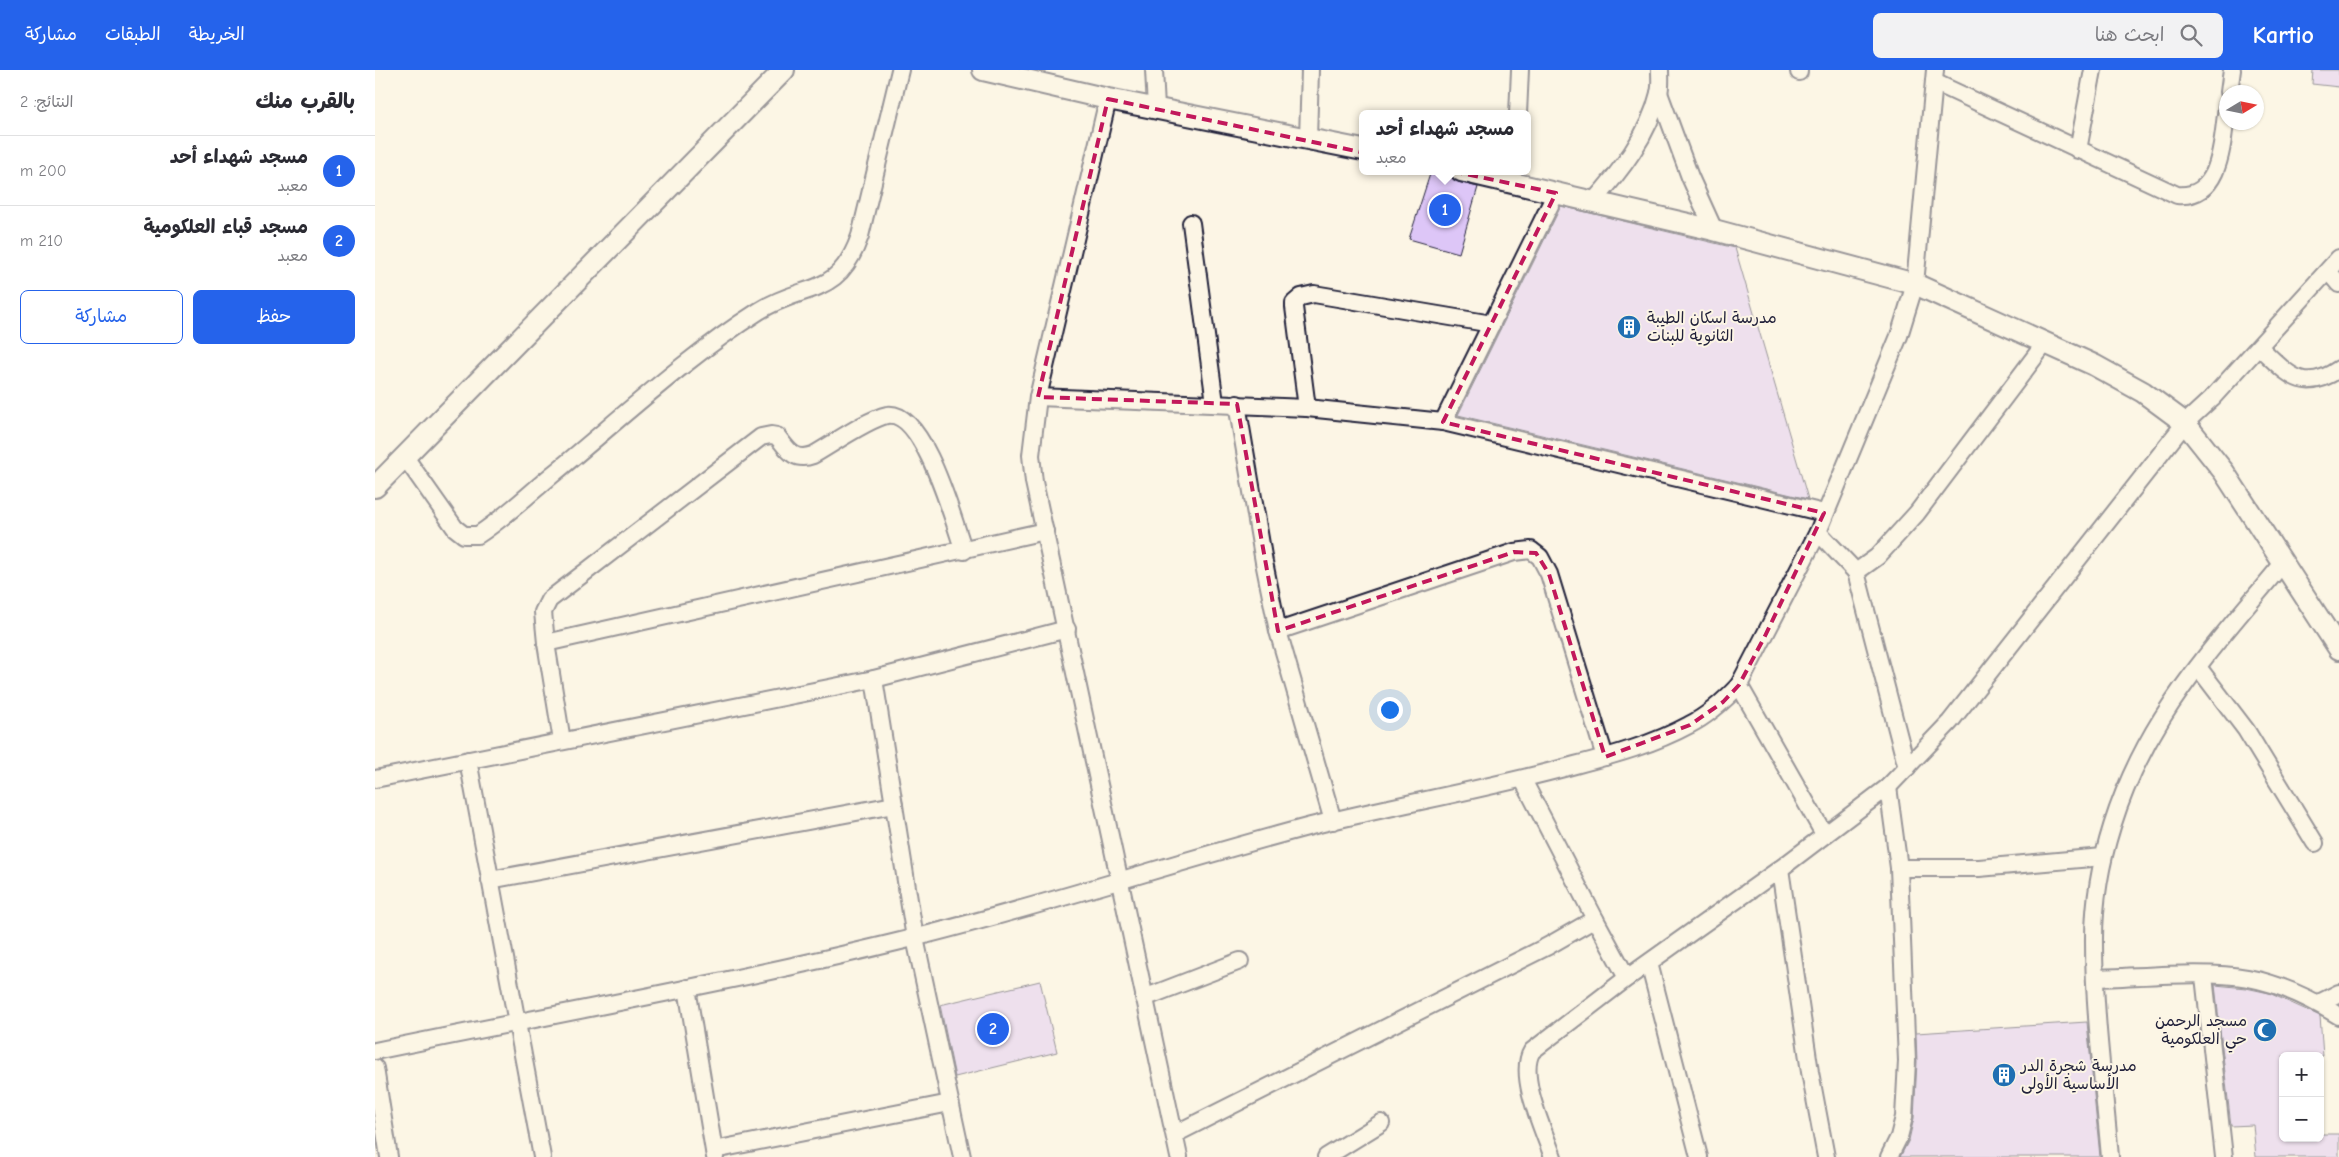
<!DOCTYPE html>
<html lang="ar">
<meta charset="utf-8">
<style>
:root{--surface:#fff;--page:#f2f2f3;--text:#2b2b33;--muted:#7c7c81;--line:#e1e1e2;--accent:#2563eb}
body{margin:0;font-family:"Comic Neue","Playpen Sans Arabic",sans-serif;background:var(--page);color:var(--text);direction:rtl}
.controls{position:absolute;right:15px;bottom:15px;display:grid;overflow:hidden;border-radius:8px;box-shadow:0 1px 4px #0004}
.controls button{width:45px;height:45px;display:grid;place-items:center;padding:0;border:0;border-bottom:1px solid var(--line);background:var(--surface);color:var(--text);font:25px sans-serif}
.compass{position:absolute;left:1844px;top:15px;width:45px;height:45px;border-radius:50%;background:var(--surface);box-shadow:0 1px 4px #0004;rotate:80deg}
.you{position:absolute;left:1014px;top:639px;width:18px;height:18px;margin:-12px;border:4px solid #fff;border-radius:50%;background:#1a73e8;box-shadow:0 0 0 8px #1a73e833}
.badge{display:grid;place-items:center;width:32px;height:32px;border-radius:50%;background:var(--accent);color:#fff;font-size:16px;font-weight:700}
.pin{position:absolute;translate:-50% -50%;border:2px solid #fff;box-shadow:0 1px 5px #0006}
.popup{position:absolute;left:984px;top:40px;width:172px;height:65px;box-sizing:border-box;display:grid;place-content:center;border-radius:8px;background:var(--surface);filter:drop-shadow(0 1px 4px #0005);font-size:16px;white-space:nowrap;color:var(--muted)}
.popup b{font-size:19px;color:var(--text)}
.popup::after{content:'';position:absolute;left:50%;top:100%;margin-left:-10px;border:10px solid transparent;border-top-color:var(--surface)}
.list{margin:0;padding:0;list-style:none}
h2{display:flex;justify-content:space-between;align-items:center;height:65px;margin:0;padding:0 20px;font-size:21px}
h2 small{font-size:16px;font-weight:400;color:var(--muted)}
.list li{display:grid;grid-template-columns:32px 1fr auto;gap:15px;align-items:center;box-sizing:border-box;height:70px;padding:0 20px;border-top:1px solid var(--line)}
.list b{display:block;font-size:19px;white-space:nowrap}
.list p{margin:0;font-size:16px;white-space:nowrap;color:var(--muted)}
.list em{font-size:16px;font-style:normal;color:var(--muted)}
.actions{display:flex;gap:10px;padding:15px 20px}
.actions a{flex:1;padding:11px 0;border:1px solid var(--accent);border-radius:8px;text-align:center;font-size:18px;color:var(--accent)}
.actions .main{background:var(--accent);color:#fff}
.icon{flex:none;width:28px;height:28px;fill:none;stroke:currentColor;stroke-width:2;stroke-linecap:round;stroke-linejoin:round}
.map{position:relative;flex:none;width:1964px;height:1087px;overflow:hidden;direction:ltr}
header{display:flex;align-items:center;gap:30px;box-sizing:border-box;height:70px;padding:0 25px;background:var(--accent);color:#fff}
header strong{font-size:24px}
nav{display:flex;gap:28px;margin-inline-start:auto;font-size:18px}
.search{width:350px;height:45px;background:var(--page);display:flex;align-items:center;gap:12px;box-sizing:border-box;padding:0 18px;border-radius:8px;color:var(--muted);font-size:19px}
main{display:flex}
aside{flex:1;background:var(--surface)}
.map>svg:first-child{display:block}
</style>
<header>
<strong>Kartio</strong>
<div class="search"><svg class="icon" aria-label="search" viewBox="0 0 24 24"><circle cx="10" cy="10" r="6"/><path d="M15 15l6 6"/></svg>ابحث هنا</div>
<nav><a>الخريطة</a><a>الطبقات</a><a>مشاركة</a></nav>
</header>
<main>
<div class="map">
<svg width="1964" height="1087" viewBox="0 0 1964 1087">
<rect width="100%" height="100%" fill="#fcf5e5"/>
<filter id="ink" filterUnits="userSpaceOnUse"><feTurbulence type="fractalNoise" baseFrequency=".02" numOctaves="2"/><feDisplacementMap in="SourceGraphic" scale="10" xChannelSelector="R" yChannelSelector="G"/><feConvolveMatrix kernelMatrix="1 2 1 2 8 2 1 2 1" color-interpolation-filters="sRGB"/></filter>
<g filter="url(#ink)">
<!-- building -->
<g fill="#ddc6f7" stroke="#22223b">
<path d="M 1938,0 L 1964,0 L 1964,17 L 1937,14 Z"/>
<path d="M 1056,101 L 1075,104 L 1083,112 L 1103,117 L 1084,183 L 1034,169 Z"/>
<path d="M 1186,136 L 1360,178 L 1433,429 L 1083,345 Z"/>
<path d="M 665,911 L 682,982 L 580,1007 L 565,935 Z"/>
<path d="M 1840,915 L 1871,918 L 1894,923 L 1945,946 L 1948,986 L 1908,986 L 1908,1068 L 1945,1068 L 1945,1064 L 1964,1064 L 1964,1087 L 1881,1087 L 1878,1055 L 1856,1056 Z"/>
<path d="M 1712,952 L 1725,1087 L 1525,1087 L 1534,1070 L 1539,1048 L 1542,992 L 1541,963 Z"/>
</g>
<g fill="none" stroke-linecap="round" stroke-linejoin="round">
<!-- minor casing -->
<g stroke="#22223b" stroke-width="20">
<g id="minor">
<path d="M 779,0 L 781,38"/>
<path d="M 1424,2 L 1424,0"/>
<path d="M 1559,12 L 1802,125 C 1848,129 1847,69 1852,37"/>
<path d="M 1854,22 L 1857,0"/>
<path d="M 1284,23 L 1315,107 L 1339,160"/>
<path d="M 733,29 L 663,327 L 656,385 L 659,412 L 804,1087"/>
<path d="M 1143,44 L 1145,0"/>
<path d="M 933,69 L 935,0"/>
<path d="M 1703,80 L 1718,0"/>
<path d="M 1181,123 L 1068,352 L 1449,443"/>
<path d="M 1217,133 C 1245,102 1274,65 1284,23 C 1286,16 1285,7 1285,0"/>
<path d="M 816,153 L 840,333"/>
<path d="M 1953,201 L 1964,214"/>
<path d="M 1884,277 C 1912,302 1926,325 1964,299"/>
<path d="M 663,327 L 932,338 L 1068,352"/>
<path d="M 862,334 L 889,492 L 903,561 L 958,751"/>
<path d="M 932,338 L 919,237 L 919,233 L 926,227 L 939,224 L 1117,254"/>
<path d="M 30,387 L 80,458 L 89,465 L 103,465 C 129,448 153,425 177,405 C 244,350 310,288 384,241 C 430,212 463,229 485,166 L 525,0"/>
<path d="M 1443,462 L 1481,502 L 1502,487 L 1542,443 L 1671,272"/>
<path d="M 1481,502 L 1532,698"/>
<path d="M 903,561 L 1139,482 L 1156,480 L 1165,487 L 1174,504 L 1230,687"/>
<path d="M 171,573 L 670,461"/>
<path d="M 1823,597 L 1871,660 L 1940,773"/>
<path d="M 499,609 L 540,868 L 587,1087"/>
<path d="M 1364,615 L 1449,764"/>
<path d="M 187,671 L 171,573 L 168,542 L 174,530 L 386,367 L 396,365 L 402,366 C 413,380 419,392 438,385 C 456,375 493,349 512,345 C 549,339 579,453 589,481"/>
<path d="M 93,690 L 167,1087"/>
<path d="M 0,709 L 499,609 L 692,559"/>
<path d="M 1513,717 L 1524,798 L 1532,991 L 1529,1047 L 1524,1067 L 1514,1087"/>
<path d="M 1524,798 L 1604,798 L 1728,787"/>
<path d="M 1405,799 L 1435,1002 L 1451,1087"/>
<path d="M 115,810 L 519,735"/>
<path d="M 1220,849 L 1252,908"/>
<path d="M 1274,893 L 1324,1087"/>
<path d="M 1829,906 L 1849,1087"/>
<path d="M 1721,908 C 1766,907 1830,900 1873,908 C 1906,914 1935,928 1964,946"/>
<path d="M 312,918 L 340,1087"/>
<path d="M 769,928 L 865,891"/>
<path d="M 1944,933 L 1964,923"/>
<path d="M 0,981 C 179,944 360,912 538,868 C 672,835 803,791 936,756 C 1024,734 1113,719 1200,695 C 1239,685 1279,674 1314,655 C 1334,645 1349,631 1364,615 L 1443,462 L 1524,266 L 1540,214 L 1560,0"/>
<path d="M 0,998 L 14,1087"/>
<path d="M 800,1064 L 1173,876 L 1220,849 L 1148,710"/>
<path d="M 339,1080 L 575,1033"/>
<path d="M 951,1087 L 1006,1053"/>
<path d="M 1178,1087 C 1169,1061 1142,1005 1157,981 L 1252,908 L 1405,799 L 1513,717 L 1575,652 L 1810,353 L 1837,328 L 1964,188"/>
<path d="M 1735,1087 C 1729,1016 1719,944 1719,873 C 1718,794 1746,714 1787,648 C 1821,593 1867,543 1908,493"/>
</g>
</g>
<!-- tertiary casing -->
<g stroke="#22223b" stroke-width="24">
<g id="tertiary">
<path d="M 608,0 L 733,29 L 988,80"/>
<path d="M 1086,101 L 1339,160 L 1540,214 L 1719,295 L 1768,322 L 1810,353 L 1849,402 L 1964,579"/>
<path d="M 0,417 L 409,0"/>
</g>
</g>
<!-- minor -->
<use href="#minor" stroke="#fcf5e5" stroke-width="16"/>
<!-- tertiary -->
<use href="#tertiary" stroke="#fcf5e5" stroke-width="20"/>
</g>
</g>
<!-- marked area -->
<path d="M0 0H1964V1087H0ZM 733,29 L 1181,123 L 1068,352 L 1449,443 L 1390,566 L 1364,615 L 1348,632 L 1315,655 L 1230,687 L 1174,504 L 1161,483 L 1139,482 L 903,561 L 862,334 L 663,327 Z" fill="#fcf5e5" fill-opacity=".55" fill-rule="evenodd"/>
<path fill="none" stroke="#c2185b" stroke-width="4" stroke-dasharray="10 6" stroke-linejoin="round" d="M 733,29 L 1181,123 L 1068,352 L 1449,443 L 1390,566 L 1364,615 L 1348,632 L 1315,655 L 1230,687 L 1174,504 L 1161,483 L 1139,482 L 903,561 L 862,334 L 663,327 Z"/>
<!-- icons -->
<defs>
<g id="building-disc" transform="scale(1.25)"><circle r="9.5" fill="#1f6fb2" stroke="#fcf5e5"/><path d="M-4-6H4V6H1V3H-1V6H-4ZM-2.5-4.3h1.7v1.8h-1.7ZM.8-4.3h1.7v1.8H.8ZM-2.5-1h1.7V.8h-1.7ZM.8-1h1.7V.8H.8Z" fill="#fff"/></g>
<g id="mosque-disc" transform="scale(1.25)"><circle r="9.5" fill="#1f6fb2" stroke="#fcf5e5"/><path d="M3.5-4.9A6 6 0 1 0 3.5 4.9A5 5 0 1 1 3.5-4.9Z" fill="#fff"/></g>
</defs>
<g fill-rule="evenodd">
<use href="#building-disc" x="1254" y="257"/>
<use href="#mosque-disc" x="1890" y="960"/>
<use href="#building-disc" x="1629" y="1005"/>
</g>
<g text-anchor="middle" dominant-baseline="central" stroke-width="4" stroke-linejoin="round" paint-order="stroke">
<!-- poi labels -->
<g font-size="16" fill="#22223b" stroke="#fcf5e5" text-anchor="start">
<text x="1272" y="248">مدرسة اسكان الطيبة<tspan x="1272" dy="18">الثانوية للبنات</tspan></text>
<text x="1872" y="951" text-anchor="end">مسجد الرحمن<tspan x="1872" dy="18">حي العلكومية</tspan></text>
<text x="1646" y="996">مدرسة شجرة الدر<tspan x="1646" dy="18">الأساسية الأولى</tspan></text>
</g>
</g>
</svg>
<div class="controls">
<button>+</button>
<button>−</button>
</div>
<svg class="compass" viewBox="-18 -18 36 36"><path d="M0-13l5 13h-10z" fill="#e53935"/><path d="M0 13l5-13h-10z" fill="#7c7c81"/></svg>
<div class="you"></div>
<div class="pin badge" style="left:1070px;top:140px">1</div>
<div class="popup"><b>مسجد شهداء أحد</b>معبد</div>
<div class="pin badge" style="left:618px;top:959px">2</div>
</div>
<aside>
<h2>بالقرب منك<small>النتائج: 2</small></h2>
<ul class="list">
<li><span class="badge">1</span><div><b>مسجد شهداء أحد</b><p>معبد</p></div><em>200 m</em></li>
<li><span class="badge">2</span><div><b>مسجد قباء العلكومية</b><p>معبد</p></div><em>210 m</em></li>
</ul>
<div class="actions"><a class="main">حفظ</a><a>مشاركة</a></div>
</aside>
</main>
